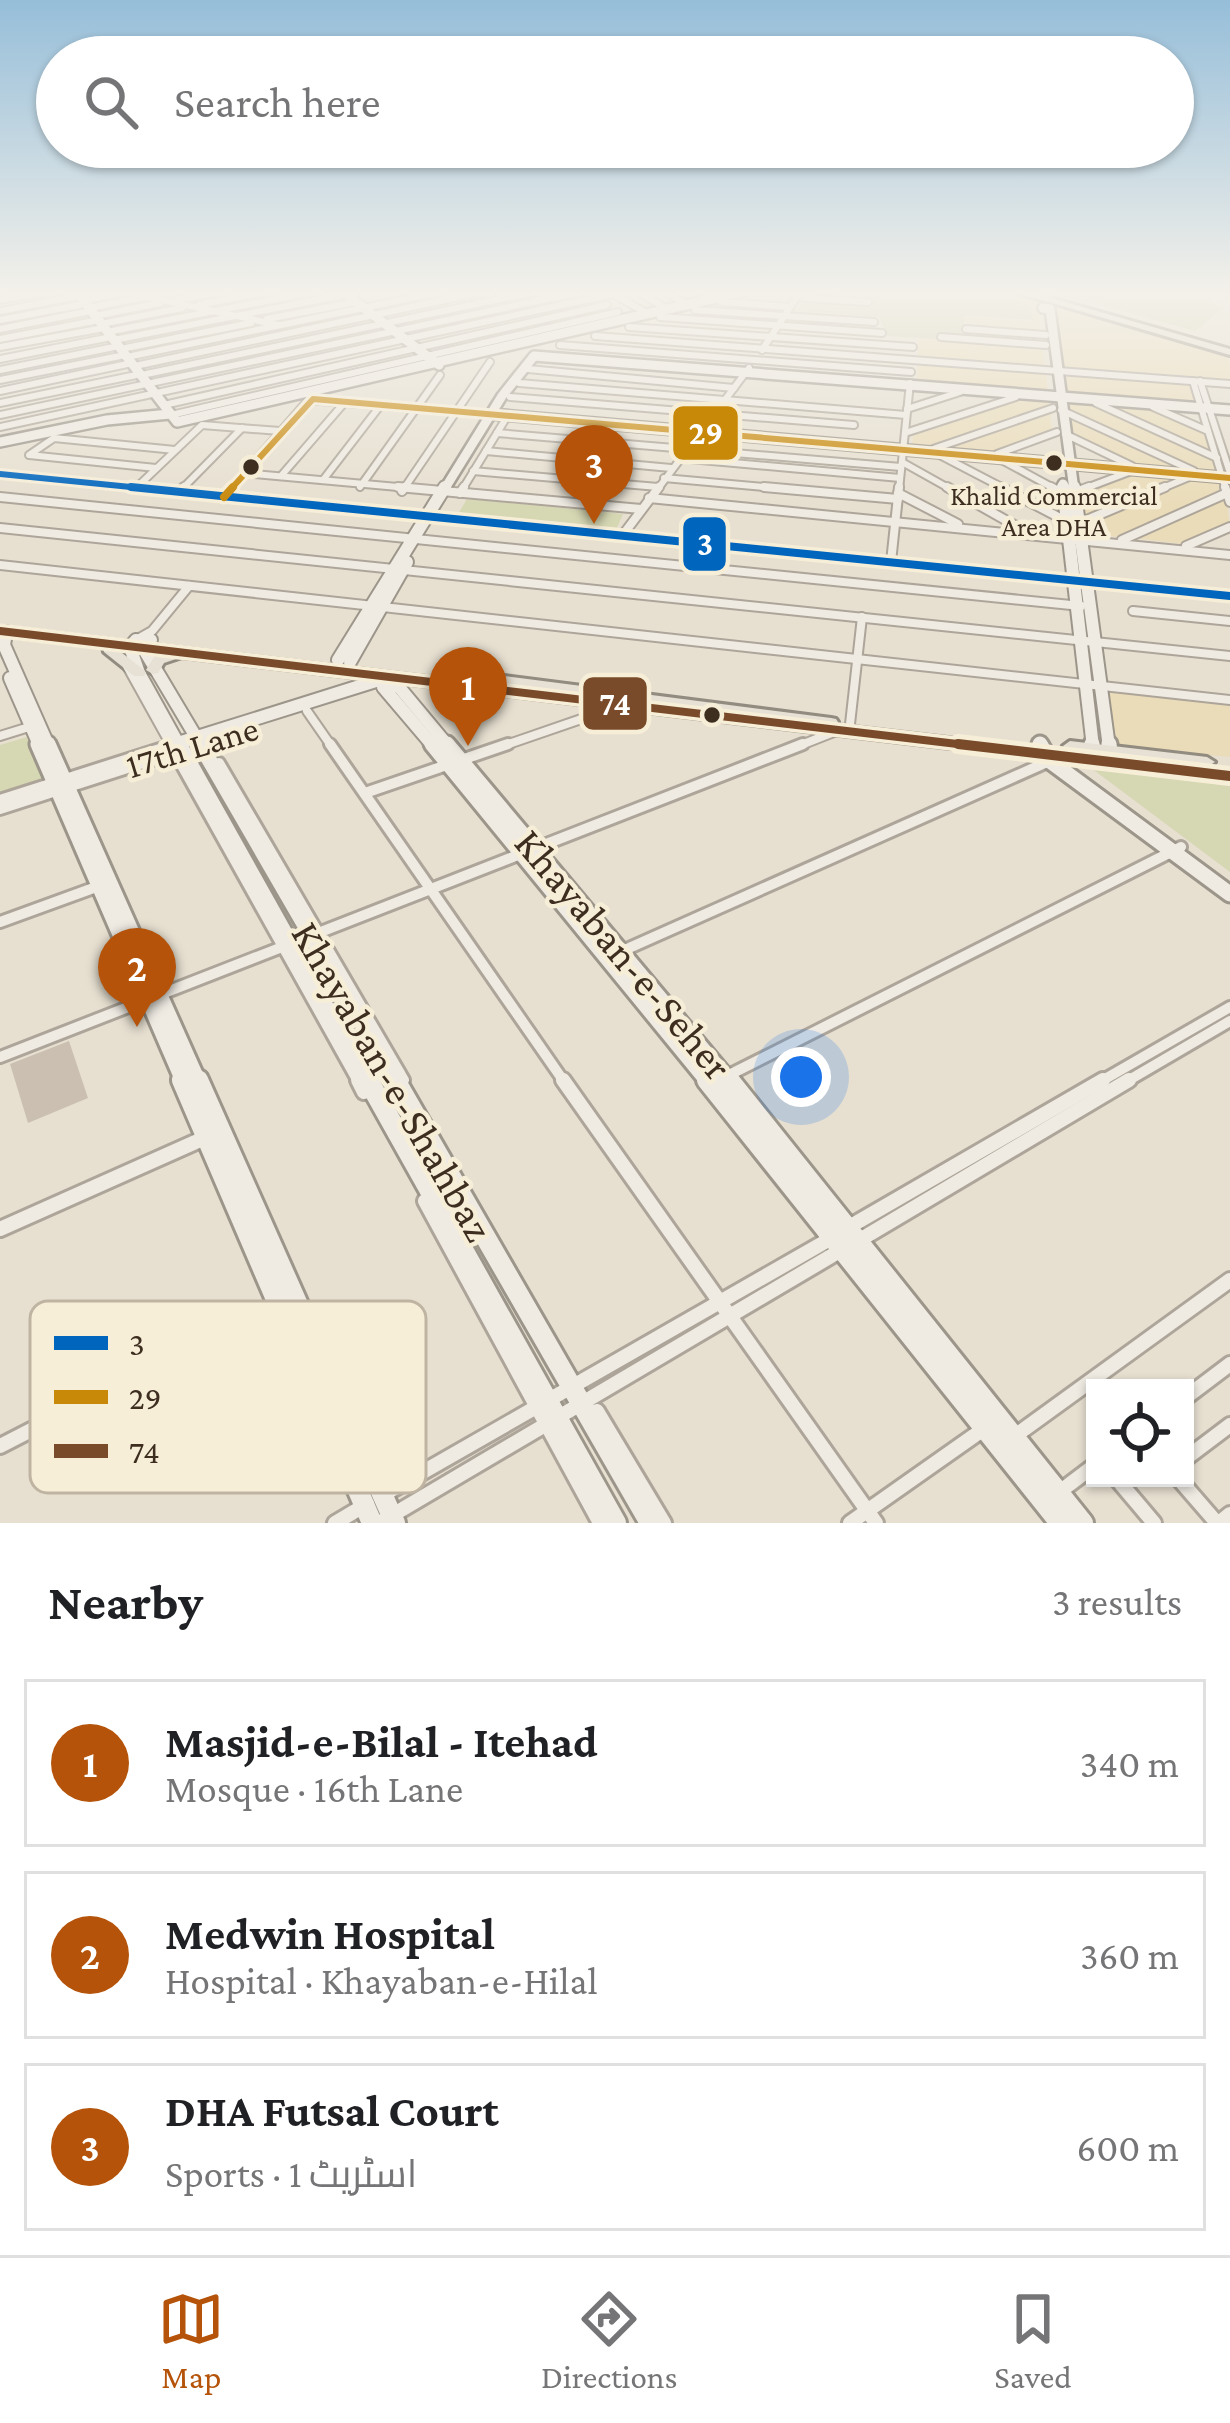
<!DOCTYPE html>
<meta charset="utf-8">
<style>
:root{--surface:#fff;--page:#f6f6f6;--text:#202124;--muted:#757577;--line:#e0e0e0;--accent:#b45309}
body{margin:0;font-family:"Crimson Pro",Cairo,serif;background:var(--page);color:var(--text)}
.controls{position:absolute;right:36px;bottom:36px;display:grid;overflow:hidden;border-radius:0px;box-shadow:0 3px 9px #0004}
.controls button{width:108px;height:108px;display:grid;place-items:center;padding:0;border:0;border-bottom:3px solid var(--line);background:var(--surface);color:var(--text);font:60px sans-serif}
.you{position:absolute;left:801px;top:1077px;width:42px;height:42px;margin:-30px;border:9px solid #fff;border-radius:50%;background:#1a73e8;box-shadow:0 0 0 18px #1a73e833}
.badge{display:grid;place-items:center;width:78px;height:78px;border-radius:50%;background:var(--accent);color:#fff;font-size:39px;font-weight:700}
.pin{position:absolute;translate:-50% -99px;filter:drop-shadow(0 3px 6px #0008)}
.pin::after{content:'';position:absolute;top:63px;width:42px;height:36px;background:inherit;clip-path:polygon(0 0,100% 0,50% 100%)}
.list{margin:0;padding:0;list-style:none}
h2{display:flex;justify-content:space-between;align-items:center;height:156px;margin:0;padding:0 48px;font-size:51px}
h2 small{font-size:39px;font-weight:400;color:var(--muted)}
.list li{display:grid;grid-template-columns:78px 1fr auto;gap:36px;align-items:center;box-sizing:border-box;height:168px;margin:0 24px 24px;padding:0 24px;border:3px solid var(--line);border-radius:0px}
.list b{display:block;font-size:45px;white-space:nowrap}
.list p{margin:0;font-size:39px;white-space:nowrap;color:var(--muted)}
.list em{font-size:39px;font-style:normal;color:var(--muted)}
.icon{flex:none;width:66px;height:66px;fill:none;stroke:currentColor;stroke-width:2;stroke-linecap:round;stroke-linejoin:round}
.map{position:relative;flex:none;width:1230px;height:1523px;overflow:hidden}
.search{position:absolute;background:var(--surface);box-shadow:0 3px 9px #0004;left:36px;right:36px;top:36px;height:132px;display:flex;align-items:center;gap:30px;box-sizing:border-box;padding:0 42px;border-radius:66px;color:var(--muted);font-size:45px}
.sheet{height:732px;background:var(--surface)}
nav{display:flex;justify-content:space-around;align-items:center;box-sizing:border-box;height:168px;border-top:3px solid var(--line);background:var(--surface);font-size:33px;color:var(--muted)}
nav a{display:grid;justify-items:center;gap:6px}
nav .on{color:var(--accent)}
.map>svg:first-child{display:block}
</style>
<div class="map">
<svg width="1230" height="1523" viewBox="0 0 1230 1523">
<rect width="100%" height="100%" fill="#e7e0d1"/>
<!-- green -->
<g fill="#d6d7b3">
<path d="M 467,499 L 606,512 L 623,514 L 616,530 L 458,514 Z"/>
<path d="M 27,737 L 50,789 L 0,805 L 0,745 Z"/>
<path d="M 1091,768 L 1230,784 L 1230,872 Z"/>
</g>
<!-- sand -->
<g fill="#eadcb9">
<path d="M 944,292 L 1008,292 L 1039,302 L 1041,343 L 964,337 L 964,317 L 1032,322 L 1031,306 Z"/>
<path d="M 1053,306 L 1230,356 L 1230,382 L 1061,369 Z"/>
<path d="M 918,338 L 1043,346 L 1044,368 L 918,358 Z"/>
<path d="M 918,361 L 1046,371 L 1048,395 L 917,384 Z"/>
<path d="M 1061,372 L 1190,382 L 1196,406 L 1064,396 Z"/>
<path d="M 1017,398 L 1050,400 L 1050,407 L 932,447 L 912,446 L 913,434 Z"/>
<path d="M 1065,402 L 1095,404 L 1212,458 L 1218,472 L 1197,470 L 1066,409 Z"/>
<path d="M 1103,405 L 1151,408 L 1205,432 L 1212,453 Z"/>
<path d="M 1050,411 L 1052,431 L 995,452 L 944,448 Z"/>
<path d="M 1066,413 L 1187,469 L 1132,464 L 1069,433 Z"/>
<path d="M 1135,472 L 1188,476 L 1080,521 L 1076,494 Z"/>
<path d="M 1197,477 L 1220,479 L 1223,492 L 1120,537 L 1082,534 L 1080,525 Z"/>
<path d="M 1226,498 L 1230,526 L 1183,544 L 1133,538 Z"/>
<path d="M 1106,690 L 1230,703 L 1230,757 L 1120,747 L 1112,739 Z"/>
</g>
<!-- cemetery -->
<g fill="#d1d1b3">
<path d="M 847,292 C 878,292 973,301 995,292 L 1031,306 L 1033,320 L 964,315 L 964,337 L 937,335 L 936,339 L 887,336 L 879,317 L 796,311 L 806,299 L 842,301 Z"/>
<path d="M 1054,292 L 1187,292 L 1223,308 L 1195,331 Z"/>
</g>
<!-- building -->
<path fill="#cbbfb2" d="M 69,1041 L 88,1098 L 28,1123 L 10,1064 Z"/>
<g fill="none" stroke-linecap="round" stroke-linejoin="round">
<!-- street-far3 casing -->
<g stroke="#ada599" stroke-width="10">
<g id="street-far3">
<path d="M 125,292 L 278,325"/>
<path d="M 638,292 L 669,310"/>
<path d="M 666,292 L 687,305"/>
<path d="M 613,294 L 650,315"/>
<path d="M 804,298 L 868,302"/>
<path d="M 0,300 L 42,292"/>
<path d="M 177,300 L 219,292"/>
<path d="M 83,301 L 121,292"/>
<path d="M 721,302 L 790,307"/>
<path d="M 199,305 L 264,292"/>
<path d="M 89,308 L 173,292"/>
<path d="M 695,310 L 874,322"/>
<path d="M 0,311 L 79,296"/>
<path d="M 95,316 L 160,303"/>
<path d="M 660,317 L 882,333"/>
<path d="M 267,319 L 356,302"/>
<path d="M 0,320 L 85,304"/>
<path d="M 101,324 L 182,308"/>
<path d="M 629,327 L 913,347"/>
<path d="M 0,329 L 91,311"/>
<path d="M 966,329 L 1046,335"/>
<path d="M 107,332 L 313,292"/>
<path d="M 595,336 L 1230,384"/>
<path d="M 941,337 L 1046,345"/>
<path d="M 0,339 L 99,320"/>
<path d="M 114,340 L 358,292"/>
<path d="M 560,345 L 911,372"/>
<path d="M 0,347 L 104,328"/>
<path d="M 121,349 L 251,323"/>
<path d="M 762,350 L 800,292"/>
<path d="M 127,357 L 440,292"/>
<path d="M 0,359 L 111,337"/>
<path d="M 135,366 L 482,292"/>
<path d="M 528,369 L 734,388"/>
<path d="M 0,370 L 119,346"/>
<path d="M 142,375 L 533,292"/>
<path d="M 0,380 L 125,355"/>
<path d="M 1193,381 L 1226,490"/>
<path d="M 1200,381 L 1230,473"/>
<path d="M 519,383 L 906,415"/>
<path d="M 0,391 L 132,363"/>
<path d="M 510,397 L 854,425"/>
<path d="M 0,403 L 141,374"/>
<path d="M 1096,403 L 1217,458"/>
<path d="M 164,405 L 607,305"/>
<path d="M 1153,407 L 1208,431"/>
<path d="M 907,409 L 960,392"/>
<path d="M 1061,410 L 1194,471"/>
<path d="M 0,415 L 580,292"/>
<path d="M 171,415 L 618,312"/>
<path d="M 0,427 L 622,292"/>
<path d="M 497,433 L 901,467"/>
<path d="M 905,433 L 1016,397"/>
<path d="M 1065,434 L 1132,466"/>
<path d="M 933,449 L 1053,408"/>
<path d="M 486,451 L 671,468"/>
<path d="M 936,453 L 1007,490"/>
<path d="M 997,454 L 1057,432"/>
<path d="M 679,458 L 900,478"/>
<path d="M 1000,459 L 1057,490"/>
<path d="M 902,462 L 952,490"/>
<path d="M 156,468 L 29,455 L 54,438 L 175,450"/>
<path d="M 473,471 L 658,487"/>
<path d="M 244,473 L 431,490"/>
<path d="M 0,474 L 161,490"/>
<path d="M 281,476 L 345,402"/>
<path d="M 664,478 L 798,490"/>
<path d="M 323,480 L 380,406"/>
<path d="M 360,487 L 440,375"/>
<path d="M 136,488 L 202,425 L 280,431"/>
<path d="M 181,490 L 242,428"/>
<path d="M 230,490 L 308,400 L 491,414"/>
<path d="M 403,490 L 490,362"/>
<path d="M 462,490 L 508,415"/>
<path d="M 657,490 L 749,368"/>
<path d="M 899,490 L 910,383"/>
<path d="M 1081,490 L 1134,470"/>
<path d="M 1158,490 L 1194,475"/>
</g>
</g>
<!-- street-far2 casing -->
<g stroke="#ada599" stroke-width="12">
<g id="street-far2">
<path d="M 131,487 L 1230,596"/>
<path d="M 398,487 L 641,509"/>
<path d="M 764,487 L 898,499"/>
<path d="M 947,487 L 1025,531"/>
<path d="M 1001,487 L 1066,521"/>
<path d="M 1051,487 L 1064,494"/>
<path d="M 1225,487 L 1230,502"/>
<path d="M 402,491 L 405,487"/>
<path d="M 179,492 L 184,487"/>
<path d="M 460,493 L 464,487"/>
<path d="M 898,493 L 958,524"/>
<path d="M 1073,493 L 1089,487"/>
<path d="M 0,497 L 1081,606"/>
<path d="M 224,497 L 233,487"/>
<path d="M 649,498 L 1230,555"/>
<path d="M 1077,524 L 1165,487"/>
<path d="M 0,528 L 1230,656"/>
<path d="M 622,536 L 659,487"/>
<path d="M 1122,540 L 1227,493"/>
<path d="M 1186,546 L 1230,527"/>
<path d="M 891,562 L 899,487"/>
<path d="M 0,565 L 1230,700"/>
<path d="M 1133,611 L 1230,621"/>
<path d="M 136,640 L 152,631 L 189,586"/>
<path d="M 127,666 L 172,747"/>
<path d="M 307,711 L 332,747"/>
<path d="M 850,724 L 862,617"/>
<path d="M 0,736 L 29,727"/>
<path d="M 166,747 L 172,745"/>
<path d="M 500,747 L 619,706"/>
<path d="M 796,747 L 834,732"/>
</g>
</g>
<!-- street-far1 casing -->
<g stroke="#ada599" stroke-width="16">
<g id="street-far1">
<path d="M 170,744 L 359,1083"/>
<path d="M 330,744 L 565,1083"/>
<path d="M 219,763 L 404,1080"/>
<path d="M 365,793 L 508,744"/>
<path d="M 0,800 L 172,745"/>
<path d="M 0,809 L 177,752"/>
<path d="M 0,922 L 99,886"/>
<path d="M 620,952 L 1054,759"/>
<path d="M 0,1057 L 803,744"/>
<path d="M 725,1077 L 1181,847"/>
<path d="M 1098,1083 L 1230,1007"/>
<path d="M 1124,1083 L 1230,1021"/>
</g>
</g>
<!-- street casing -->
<g stroke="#ada599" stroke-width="20">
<g id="street">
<path d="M 358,1080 L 364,1092"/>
<path d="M 563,1080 L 876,1523"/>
<path d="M 425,1201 L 600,1523"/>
<path d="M 849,1227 L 1103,1080"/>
<path d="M 0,1229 L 209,1136"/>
<path d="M 858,1241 L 1129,1080"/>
<path d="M 1185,1398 L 1230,1364"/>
<path d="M 597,1411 L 664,1523"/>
<path d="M 1012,1438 L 1230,1280"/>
<path d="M 0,1446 L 278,1303"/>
<path d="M 1185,1459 L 1230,1425"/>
<path d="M 1116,1478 L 1154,1523"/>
<path d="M 1178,1478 L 1217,1523"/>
<path d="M 1058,1493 L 1095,1465"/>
<path d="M 381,1496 L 830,1239"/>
<path d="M 335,1523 L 367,1504"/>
<path d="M 379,1523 L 843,1249"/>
<path d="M 850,1523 L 985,1428"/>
<path d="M 1219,1523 L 1230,1514"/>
</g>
</g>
<!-- secondary-far3 casing -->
<g stroke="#9c958a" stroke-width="14">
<g id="secondary-far3">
<path d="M 77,292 L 177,422 L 742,292"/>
<path d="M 343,292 L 439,365"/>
<path d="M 1043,308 L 1050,309 L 1074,490"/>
<path d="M 491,414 L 1230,478"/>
<path d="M 0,442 L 107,420 L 170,414"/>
<path d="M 1063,484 L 1064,490"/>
<path d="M 444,490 L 502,396 L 534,356 L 1230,410"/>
</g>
</g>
<!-- secondary-far2 casing -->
<g stroke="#9c958a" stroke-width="16">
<g id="secondary-far2">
<path d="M 1063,487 L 1093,747"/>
<path d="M 1074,487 L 1109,747"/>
<path d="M 6,632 L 4,645 L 49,747"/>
<path d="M 136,640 L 130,647 L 139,673 L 180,747"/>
<path d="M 151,640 L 143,648 L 202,747"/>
<path d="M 338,660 L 445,487"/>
<path d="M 350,662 L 407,562"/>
<path d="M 10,678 L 40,747"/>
<path d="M 383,687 L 434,747"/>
<path d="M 178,743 L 379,680 L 399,687 L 449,747"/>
</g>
</g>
<!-- secondary-far1 casing -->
<g stroke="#9c958a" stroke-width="21">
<g id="secondary-far1">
<path d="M 38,744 L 184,1083"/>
<path d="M 48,744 L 199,1083"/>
<path d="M 179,744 L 369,1083"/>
<path d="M 200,744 L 396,1083"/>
<path d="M 432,744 L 709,1083"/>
<path d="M 447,744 L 731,1083"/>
<path d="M 1040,744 L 1050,761 L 1230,894"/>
<path d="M 1092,744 L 1094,759"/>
<path d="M 1109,744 L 1111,760"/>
</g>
</g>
<!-- secondary casing -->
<g stroke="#9c958a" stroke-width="26">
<g id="secondary">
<path d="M 182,1080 L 372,1523"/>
<path d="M 198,1080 L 395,1523"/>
<path d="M 368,1080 L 616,1523"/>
<path d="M 395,1080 L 650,1523"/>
<path d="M 707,1080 L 1060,1523"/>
<path d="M 729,1080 L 1083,1523"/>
</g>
</g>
<!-- primary casing -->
<g stroke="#928b80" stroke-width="6">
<g id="primary">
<path d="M 1015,292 L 1030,292 L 1230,349 L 1230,355 Z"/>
<path d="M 0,627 L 665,705 L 499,683 L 497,680 L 499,677 L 504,676 L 831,718 L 836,719 L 838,722 L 836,725 L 1230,771 L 1230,781 L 182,657 L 164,663 L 158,673 L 153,674 L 146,670 L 154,657 L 165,655 L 117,649 L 144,670 L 146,673 L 144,676 L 134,676 L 104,652 L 103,647 L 0,635 Z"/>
<path d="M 1070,741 L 1207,757 L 1215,762 L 1207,767 L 1065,749 L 1063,746 Z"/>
</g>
</g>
<!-- street-far3 -->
<use href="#street-far3" stroke="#efebe3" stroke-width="6"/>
<!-- street-far2 -->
<use href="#street-far2" stroke="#efebe3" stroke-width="8"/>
<!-- street-far1 -->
<use href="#street-far1" stroke="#efebe3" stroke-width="10"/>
<!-- street -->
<use href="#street" stroke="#efebe3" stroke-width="14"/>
<!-- secondary-far3 -->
<use href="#secondary-far3" stroke="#efebe3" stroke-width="9"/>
<!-- secondary-far2 -->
<use href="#secondary-far2" stroke="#efebe3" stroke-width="12"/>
<!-- secondary-far1 -->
<use href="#secondary-far1" stroke="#efebe3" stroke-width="15"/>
<!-- secondary -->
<use href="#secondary" stroke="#efebe3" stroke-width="20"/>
<!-- primary -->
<use href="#primary" fill="#e6e1d4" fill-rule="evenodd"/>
<!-- bus-1-far1 casing -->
<g stroke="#f7eed8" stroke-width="12">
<path id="bus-1-far1" d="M 0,474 L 161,490"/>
</g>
<!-- bus-1 casing -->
<g stroke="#f7eed8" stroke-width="15">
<path id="bus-1" d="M 131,487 L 1230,596"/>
</g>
<!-- bus-2-far1 casing -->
<g stroke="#f7eed8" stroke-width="12">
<path id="bus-2-far1" d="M 230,490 L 313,399 L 1230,478"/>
</g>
<!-- bus-2 casing -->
<g stroke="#f7eed8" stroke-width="15">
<path id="bus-2" d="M 224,497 L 233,487"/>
</g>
<!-- bus-3-far1 casing -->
<g stroke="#f7eed8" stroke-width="15">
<path id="bus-3-far1" d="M 0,631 L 983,747"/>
</g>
<!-- bus-3 casing -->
<g stroke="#f7eed8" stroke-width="20">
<path id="bus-3" d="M 958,744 L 1230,776"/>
</g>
<!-- bus-1-far1 -->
<use href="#bus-1-far1" stroke="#0065bd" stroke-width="6"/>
<!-- bus-1 -->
<use href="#bus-1" stroke="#0065bd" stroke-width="8"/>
<!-- bus-2-far1 -->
<use href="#bus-2-far1" stroke="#c88808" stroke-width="6"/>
<!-- bus-2 -->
<use href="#bus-2" stroke="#c88808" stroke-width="8"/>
<!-- bus-3-far1 -->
<use href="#bus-3-far1" stroke="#7a4b2a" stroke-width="8"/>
<!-- bus-3 -->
<use href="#bus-3" stroke="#7a4b2a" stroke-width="10"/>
</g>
<!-- sky -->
<linearGradient id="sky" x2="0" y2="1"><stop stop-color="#96bed9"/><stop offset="0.58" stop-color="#f4f1ea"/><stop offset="1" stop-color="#f4f1ea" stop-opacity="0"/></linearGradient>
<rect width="1230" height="506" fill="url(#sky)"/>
<!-- markers -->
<g fill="#3d2e20" stroke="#f7eed8" stroke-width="4.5">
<circle cx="1054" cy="463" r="10"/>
<circle cx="251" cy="467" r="10"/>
<circle cx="712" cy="715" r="10"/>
</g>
<g text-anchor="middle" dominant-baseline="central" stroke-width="9" stroke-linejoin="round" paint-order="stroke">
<!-- far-bus labels -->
<g font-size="27" fill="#3d2e20" stroke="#f7eed8">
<text x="1054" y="496">Khalid Commercial<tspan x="1054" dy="31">Area DHA</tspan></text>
</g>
<!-- street labels -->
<g font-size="36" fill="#3d2e20" stroke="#f7eed8">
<text transform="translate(192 747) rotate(-17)">17th Lane</text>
</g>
<!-- near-street labels -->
<g font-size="42" fill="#3d2e20" stroke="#f7eed8">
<text transform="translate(624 954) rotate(50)">Khayaban-e-Seher</text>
<text transform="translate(393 1081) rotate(60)">Khayaban-e-Shahbaz</text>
</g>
</g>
<!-- legend -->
<rect x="30" y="1301" width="396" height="192" rx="18" fill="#f7eed8" stroke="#bfb4a1" stroke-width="3"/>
<rect x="54" y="1336" width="54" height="14" fill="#0065bd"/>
<rect x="54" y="1390" width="54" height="14" fill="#c88808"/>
<rect x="54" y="1444" width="54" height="14" fill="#7a4b2a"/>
<g font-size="33" fill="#3d2e20">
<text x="129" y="1355">3</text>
<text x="129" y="1409">29</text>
<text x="129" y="1463">74</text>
</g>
<g stroke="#f7eed8" stroke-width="4.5">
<rect x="671" y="404" width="69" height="58" rx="12" fill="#c88808"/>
<rect x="681" y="515" width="47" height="58" rx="12" fill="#0065bd"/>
<rect x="581" y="675" width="68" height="57" rx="12" fill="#7a4b2a"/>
</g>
<g font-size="33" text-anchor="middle" font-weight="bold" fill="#fff">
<text x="706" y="444">29</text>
<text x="705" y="555">3</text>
<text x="615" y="715">74</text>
</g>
</svg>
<div class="controls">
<button><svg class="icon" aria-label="locate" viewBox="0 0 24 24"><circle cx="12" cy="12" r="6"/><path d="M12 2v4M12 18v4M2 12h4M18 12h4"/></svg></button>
</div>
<div class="you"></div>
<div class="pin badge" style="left:468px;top:746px">1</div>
<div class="pin badge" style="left:137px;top:1027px">2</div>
<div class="pin badge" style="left:594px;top:524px">3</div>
<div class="search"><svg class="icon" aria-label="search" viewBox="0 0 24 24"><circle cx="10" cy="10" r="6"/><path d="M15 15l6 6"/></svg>Search here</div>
</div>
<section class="sheet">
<h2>Nearby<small>3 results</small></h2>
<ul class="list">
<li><span class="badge">1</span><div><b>Masjid-e-Bilal - Itehad</b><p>Mosque · 16th Lane</p></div><em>340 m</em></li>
<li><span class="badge">2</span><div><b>Medwin Hospital</b><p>Hospital · Khayaban-e-Hilal</p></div><em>360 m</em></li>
<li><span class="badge">3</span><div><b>DHA Futsal Court</b><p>Sports · اسٹریٹ 1</p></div><em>600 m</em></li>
</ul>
</section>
<nav>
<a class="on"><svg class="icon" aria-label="map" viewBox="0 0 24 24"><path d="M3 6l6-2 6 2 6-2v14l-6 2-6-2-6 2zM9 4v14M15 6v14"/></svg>Map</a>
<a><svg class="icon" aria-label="directions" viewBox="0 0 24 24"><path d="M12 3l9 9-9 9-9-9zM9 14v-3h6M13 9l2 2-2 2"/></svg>Directions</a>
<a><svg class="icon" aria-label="saved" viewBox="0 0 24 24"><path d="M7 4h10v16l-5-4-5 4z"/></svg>Saved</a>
</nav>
